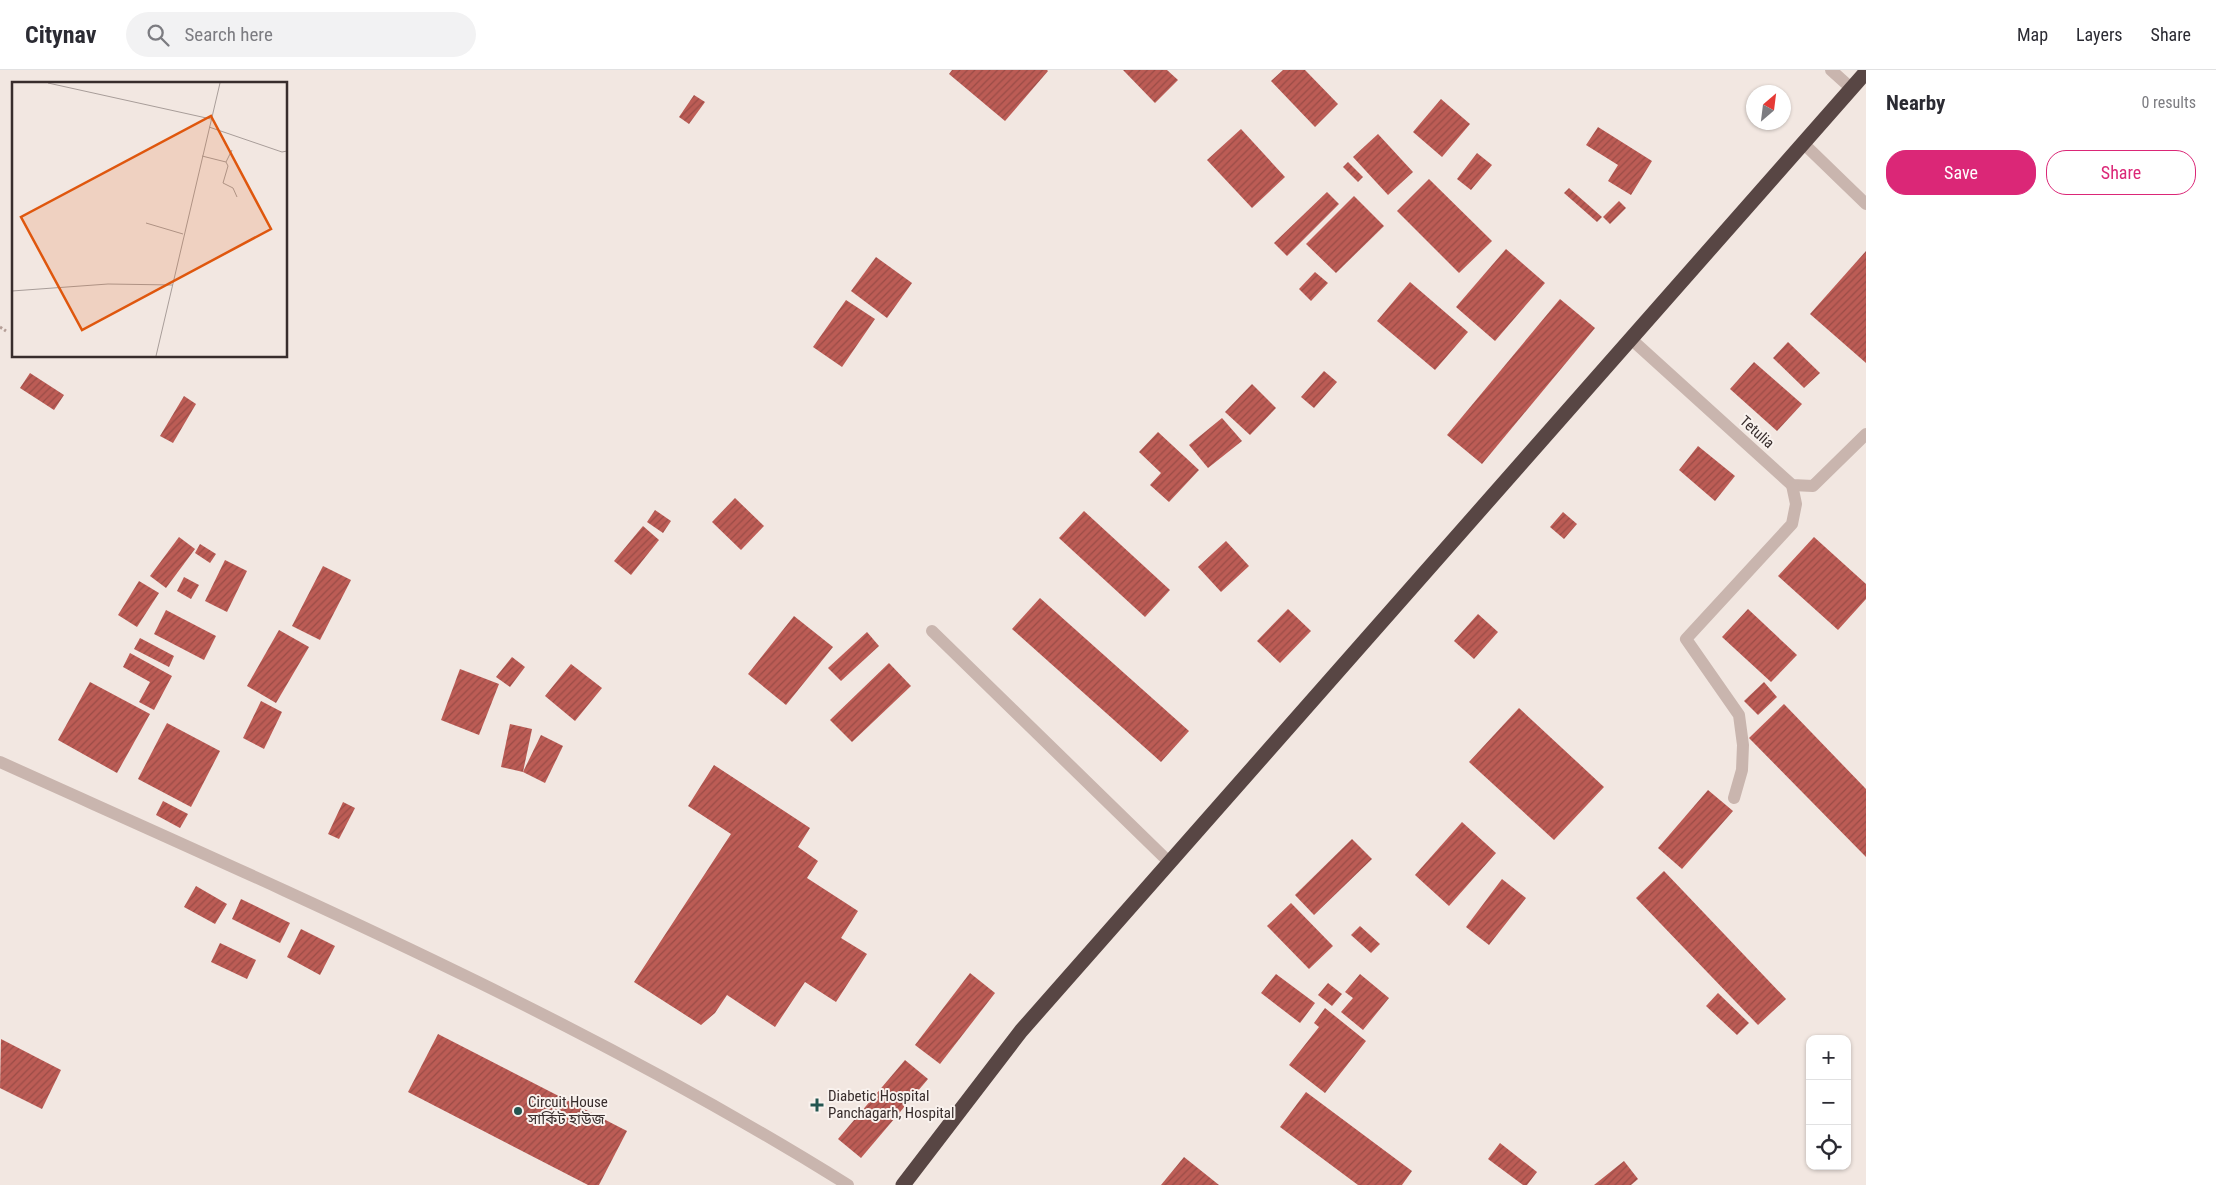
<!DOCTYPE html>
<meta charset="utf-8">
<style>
:root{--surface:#fff;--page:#f2f2f3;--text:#2b2b33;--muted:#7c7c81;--line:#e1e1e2;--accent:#db2777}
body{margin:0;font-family:"Roboto Condensed","Noto Sans Bengali",sans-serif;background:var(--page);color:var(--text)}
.controls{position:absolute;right:15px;bottom:15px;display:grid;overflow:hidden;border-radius:10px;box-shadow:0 1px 4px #0004}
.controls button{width:45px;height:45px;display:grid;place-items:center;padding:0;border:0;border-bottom:1px solid var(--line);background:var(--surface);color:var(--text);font:25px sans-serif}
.compass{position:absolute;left:1746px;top:15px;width:45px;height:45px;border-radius:50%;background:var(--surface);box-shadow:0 1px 4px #0004;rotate:28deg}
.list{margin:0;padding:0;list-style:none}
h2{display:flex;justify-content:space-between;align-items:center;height:65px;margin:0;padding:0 20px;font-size:21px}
h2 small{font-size:16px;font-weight:400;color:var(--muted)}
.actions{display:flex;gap:10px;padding:15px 20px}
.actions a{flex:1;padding:11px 0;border:1px solid var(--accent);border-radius:20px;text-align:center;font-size:18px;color:var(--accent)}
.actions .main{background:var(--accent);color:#fff}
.icon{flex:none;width:28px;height:28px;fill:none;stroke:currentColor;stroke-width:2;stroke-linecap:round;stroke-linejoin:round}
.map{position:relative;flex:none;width:1866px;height:1115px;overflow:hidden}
header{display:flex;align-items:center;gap:30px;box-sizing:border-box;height:70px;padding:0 25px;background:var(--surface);border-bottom:1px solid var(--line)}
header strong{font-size:24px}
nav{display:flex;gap:28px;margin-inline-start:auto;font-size:18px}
.search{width:350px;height:45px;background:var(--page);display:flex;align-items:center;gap:12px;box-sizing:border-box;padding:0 18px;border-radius:28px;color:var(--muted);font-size:19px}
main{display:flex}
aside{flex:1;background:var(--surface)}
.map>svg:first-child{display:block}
</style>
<header>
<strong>Citynav</strong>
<div class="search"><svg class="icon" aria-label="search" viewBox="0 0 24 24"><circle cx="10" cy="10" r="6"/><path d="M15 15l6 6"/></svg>Search here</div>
<nav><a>Map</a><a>Layers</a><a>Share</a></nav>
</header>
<main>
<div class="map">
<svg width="1866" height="1115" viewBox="0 0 1866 1115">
<defs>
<pattern id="building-hatch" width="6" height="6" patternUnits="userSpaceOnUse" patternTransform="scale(1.25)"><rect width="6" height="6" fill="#bc5c55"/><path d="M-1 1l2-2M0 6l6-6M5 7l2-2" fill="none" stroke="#9a4c47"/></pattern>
</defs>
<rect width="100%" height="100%" fill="#f2e7e1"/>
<!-- building -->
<g fill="url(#building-hatch)">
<path d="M 952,0 L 1047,0 L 1048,1 L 1005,51 L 949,4 Z"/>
<path d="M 1123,0 L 1167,0 L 1178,10 L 1155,33 Z"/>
<path d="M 1283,0 L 1305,0 L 1338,34 L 1315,57 L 1271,11 Z"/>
<path d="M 694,25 L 705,32 L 689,54 L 679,47 Z"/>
<path d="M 1441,29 L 1470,54 L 1442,87 L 1413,62 Z"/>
<path d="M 1598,57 L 1652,91 L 1631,125 L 1608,111 L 1618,95 L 1586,75 Z"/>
<path d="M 1241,59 L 1285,107 L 1252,138 L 1207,90 Z"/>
<path d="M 1378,64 L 1413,102 L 1388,125 L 1353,87 Z"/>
<path d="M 1477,83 L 1492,95 L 1471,120 L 1457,109 Z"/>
<path d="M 1348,92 L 1363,107 L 1358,112 L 1343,97 Z"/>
<path d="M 1429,109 L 1492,171 L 1459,203 L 1397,141 Z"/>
<path d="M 1569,118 L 1602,147 L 1597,152 L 1564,123 Z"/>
<path d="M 1327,122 L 1339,134 L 1287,186 L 1274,173 Z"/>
<path d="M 1354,126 L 1384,156 L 1336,203 L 1306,174 Z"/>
<path d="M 1619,131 L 1626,138 L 1610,154 L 1603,147 Z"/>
<path d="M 1506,179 L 1545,213 L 1495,271 L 1456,237 Z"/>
<path d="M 1866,181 L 1866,293 L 1810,244 Z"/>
<path d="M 876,187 L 912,213 L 887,248 L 851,221 Z"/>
<path d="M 1315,202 L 1328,213 L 1311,231 L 1299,219 Z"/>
<path d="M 1410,212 L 1468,262 L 1435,300 L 1377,251 Z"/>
<path d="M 1560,229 L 1595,258 L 1482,394 L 1447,365 Z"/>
<path d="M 846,230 L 875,249 L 842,297 L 813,277 Z"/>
<path d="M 1788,272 L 1820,303 L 1804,318 L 1773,288 Z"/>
<path d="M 1754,292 L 1802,334 L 1777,361 L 1730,319 Z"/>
<path d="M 1324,301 L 1337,312 L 1314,338 L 1301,327 Z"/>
<path d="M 30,303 L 64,325 L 54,340 L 20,318 Z"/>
<path d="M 1252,314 L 1276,338 L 1250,365 L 1225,342 Z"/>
<path d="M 184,326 L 196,334 L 173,373 L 160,366 Z"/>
<path d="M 1222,348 L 1242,371 L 1208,398 L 1189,375 Z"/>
<path d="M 1158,362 L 1199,400 L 1169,432 L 1150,415 L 1161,403 L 1139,382 Z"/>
<path d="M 1698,376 L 1735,406 L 1715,431 L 1679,400 Z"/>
<path d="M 735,428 L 764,456 L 741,480 L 712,452 Z"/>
<path d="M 655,440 L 671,451 L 663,463 L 647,452 Z"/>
<path d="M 1084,441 L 1170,520 L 1145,547 L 1059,468 Z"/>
<path d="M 1563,442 L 1577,454 L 1564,469 L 1550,457 Z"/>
<path d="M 643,456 L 659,470 L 631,505 L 614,491 Z"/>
<path d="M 179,467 L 195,479 L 166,518 L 150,506 Z"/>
<path d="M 1814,467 L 1866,514 L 1866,529 L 1838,560 L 1778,506 Z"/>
<path d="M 1226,471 L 1249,496 L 1221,522 L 1198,497 Z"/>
<path d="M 200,474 L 216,484 L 210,493 L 195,483 Z"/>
<path d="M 225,490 L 247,501 L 227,542 L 205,531 Z"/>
<path d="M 323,496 L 351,510 L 320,570 L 292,556 Z"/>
<path d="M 184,507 L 199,515 L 191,529 L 177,521 Z"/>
<path d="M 139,511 L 159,523 L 137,557 L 118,545 Z"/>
<path d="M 1040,528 L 1189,661 L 1161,692 L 1012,559 Z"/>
<path d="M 1288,539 L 1311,561 L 1280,593 L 1257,571 Z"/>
<path d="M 1748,539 L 1797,585 L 1771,612 L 1722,567 Z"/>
<path d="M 166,540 L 216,566 L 204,590 L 154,564 Z"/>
<path d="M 1478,544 L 1498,562 L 1474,589 L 1454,571 Z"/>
<path d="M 794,546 L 833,577 L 786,635 L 748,604 Z"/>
<path d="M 279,560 L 309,577 L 276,633 L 247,616 Z"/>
<path d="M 867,562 L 879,576 L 841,611 L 828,598 Z"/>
<path d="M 140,568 L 174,586 L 169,597 L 134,579 Z"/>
<path d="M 130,583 L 172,606 L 154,640 L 139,632 L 150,612 L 123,597 Z"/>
<path d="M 512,587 L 525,597 L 510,617 L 496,607 Z"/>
<path d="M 889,593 L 911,616 L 852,672 L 830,650 Z"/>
<path d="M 571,594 L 602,618 L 575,651 L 545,626 Z"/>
<path d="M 460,599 L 499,614 L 479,665 L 441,650 Z"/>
<path d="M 90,612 L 150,644 L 117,703 L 58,670 Z"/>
<path d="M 1764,612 L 1777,627 L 1758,645 L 1744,631 Z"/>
<path d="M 261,631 L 282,642 L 264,679 L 243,668 Z"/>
<path d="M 1784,634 L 1866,719 L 1866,787 L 1749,668 Z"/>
<path d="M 1519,638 L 1604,717 L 1554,770 L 1469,692 Z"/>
<path d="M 167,653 L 220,681 L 191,737 L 138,709 Z"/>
<path d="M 510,654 L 532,659 L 523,702 L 501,697 Z"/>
<path d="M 541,665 L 563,676 L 545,713 L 523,702 Z"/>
<path d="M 714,695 L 810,758 L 798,777 L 818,791 L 807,808 L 858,841 L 841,868 L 867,884 L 836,932 L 805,912 L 775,957 L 727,925 L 715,943 L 701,955 L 634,912 L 731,764 L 688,736 Z"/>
<path d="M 1708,720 L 1733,741 L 1682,799 L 1658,778 Z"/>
<path d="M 163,731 L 188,744 L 180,758 L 156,745 Z"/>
<path d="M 343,732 L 355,738 L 339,769 L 328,764 Z"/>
<path d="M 1462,752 L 1496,783 L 1449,836 L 1415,805 Z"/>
<path d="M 1352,769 L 1372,789 L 1314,845 L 1295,825 Z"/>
<path d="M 1664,801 L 1786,929 L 1758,955 L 1636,828 Z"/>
<path d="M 1502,809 L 1526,828 L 1489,875 L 1466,857 Z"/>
<path d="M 196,816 L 227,834 L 215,854 L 184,837 Z"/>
<path d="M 241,829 L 290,853 L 280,873 L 232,849 Z"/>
<path d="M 1291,833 L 1333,876 L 1309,899 L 1267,856 Z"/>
<path d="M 1360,856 L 1380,874 L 1371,883 L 1351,865 Z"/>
<path d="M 301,859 L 335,876 L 320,905 L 287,887 Z"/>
<path d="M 220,873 L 256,890 L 247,909 L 211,892 Z"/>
<path d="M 970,903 L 995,923 L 940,994 L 915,975 Z"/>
<path d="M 1276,904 L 1315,933 L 1300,953 L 1261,923 Z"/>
<path d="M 1360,904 L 1389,928 L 1363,960 L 1341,942 L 1353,928 L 1345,922 Z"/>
<path d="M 1328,913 L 1342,924 L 1332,936 L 1318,925 Z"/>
<path d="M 1718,923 L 1749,953 L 1737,965 L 1706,936 Z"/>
<path d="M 1325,938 L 1366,971 L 1325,1023 L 1289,995 L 1319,957 L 1314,953 Z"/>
<path d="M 438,964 L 627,1061 L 599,1115 L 588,1115 L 408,1022 Z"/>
<path d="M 1,969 L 61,1000 L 42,1039 L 0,1018 Z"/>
<path d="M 905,990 L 928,1009 L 861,1088 L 838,1069 Z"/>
<path d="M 1306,1022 L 1412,1101 L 1402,1115 L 1358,1115 L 1280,1057 Z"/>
<path d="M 1500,1073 L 1537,1102 L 1527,1115 L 1523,1115 L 1488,1089 Z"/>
<path d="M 1184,1087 L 1219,1115 L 1161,1115 Z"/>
<path d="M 1624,1091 L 1638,1109 L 1631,1115 L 1594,1115 Z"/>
</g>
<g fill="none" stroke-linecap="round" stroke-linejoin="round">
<!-- path -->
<path stroke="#b59f98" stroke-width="3" stroke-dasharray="2.5 2.5" stroke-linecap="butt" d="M 0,257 L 6,261"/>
<!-- minor -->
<g stroke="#c9b5ae" stroke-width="12">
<path d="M 1831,0 L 1851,18"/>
<path d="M 1803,73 L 1866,134"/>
<path d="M 1631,269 L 1792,415 L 1813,416 L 1866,364"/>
<path d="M 932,561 L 1170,793"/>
<path d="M 0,692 C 288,822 579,947 848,1115"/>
<path d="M 1734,728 L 1742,700 L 1743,675 L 1739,645 L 1686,569 L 1792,454 L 1796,434 L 1792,415"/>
</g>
<!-- highway -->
<path stroke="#584644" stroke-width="15" d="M 903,1115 L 1021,961 L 1866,2"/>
</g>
<!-- markers -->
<g fill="#245651" stroke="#f9f2ee" stroke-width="2">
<path d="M814.5 1027.5h5v5h5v5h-5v5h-5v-5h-5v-5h5z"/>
<circle cx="518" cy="1041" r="5"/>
</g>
<g text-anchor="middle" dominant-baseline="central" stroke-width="4" stroke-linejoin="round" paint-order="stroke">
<!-- street labels -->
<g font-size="15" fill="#382d2c" stroke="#f9f2ee">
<text transform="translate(1757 362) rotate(42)">Tetulia</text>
</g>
<!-- poi labels -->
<g font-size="15" fill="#382d2c" stroke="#f9f2ee" text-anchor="start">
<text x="828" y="1026">Diabetic Hospital<tspan x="828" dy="17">Panchagarh, Hospital</tspan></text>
<text x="528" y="1032">Circuit House<tspan x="528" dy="17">সার্কিট হাউজ</tspan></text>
</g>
</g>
<!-- overview -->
<g transform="translate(12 12)">
<rect width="275" height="275" fill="#f2e7e1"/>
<path fill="none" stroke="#a89d99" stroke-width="1" d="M 36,1 L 199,37M 197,45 L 270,70 L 275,69M 190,74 L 214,80 L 220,68M 214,80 L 216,84 L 211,101 L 221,106 L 225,115M 134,141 L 171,152M 0,209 L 96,202 L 161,203M 144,274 L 208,1"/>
<path fill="#df570e" fill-opacity="0.15" stroke="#df570e" stroke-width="2.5" d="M 199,34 L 259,147 L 70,248 L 9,135 Z"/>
<rect width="275" height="275" fill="none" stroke="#382d2c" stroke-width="2.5"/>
</g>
</svg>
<div class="controls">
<button>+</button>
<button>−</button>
<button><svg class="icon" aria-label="locate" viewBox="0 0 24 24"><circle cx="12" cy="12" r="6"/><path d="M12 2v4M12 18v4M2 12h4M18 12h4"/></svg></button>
</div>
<svg class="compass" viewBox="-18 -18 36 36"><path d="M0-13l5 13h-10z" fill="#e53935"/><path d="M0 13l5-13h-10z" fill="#7c7c81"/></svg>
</div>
<aside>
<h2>Nearby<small>0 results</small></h2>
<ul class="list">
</ul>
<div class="actions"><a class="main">Save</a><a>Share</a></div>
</aside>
</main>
